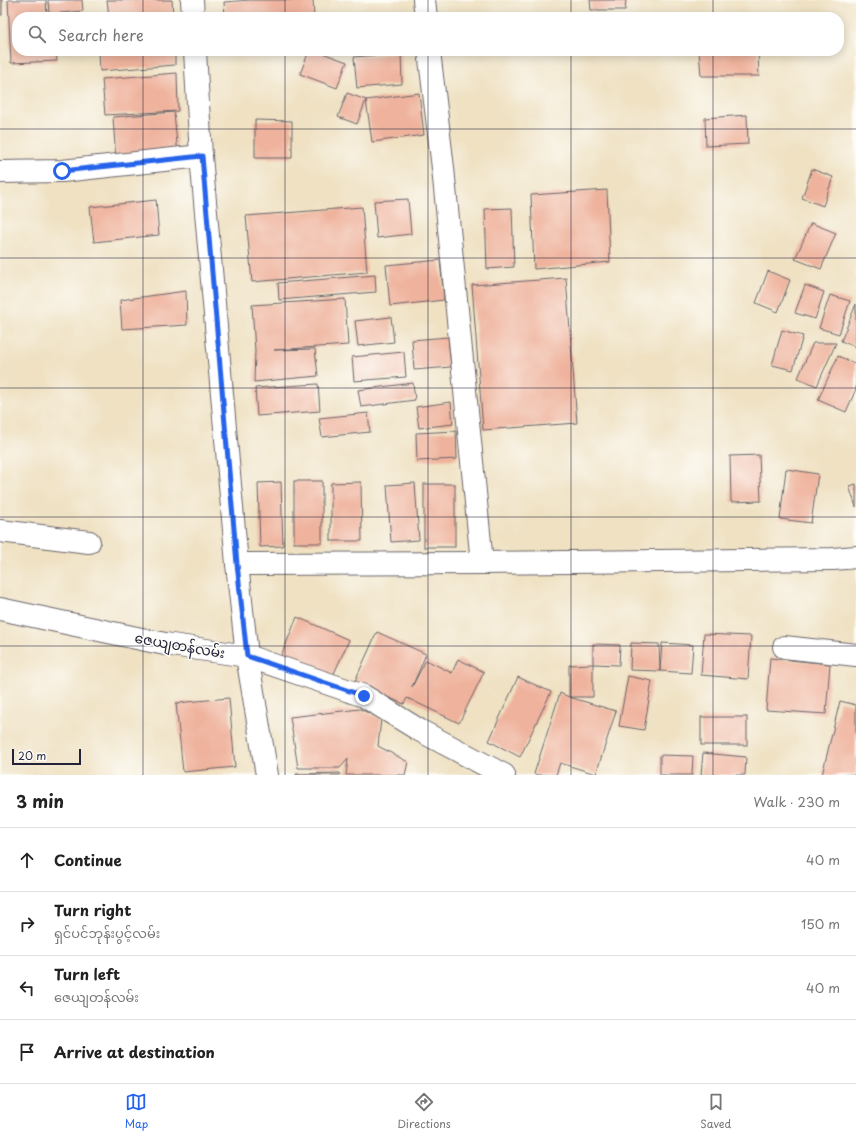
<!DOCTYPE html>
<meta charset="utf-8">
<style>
:root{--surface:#fff;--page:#f6f6f6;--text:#222;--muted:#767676;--line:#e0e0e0;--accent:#2563eb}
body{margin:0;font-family:"Playpen Sans","Noto Sans Myanmar",sans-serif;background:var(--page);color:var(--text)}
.scale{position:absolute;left:12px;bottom:10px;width:69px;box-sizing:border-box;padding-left:4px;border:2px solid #22223b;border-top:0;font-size:11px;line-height:14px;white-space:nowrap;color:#22223b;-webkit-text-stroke:3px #fdfcf7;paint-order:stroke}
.stop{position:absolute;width:12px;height:12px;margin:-9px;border:3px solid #2563eb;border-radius:50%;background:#fff}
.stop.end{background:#2563eb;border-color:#fff;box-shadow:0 1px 4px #0008}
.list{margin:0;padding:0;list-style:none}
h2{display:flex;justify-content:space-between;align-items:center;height:52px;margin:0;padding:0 16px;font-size:17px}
h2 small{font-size:13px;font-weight:400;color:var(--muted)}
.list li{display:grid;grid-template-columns:26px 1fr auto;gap:12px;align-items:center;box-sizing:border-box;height:64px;padding:0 16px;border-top:1px solid var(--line)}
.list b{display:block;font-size:15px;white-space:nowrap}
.list p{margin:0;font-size:13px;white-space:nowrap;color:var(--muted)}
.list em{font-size:13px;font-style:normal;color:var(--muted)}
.icon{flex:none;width:22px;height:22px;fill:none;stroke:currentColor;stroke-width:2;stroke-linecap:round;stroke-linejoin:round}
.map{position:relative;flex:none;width:856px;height:775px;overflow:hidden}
.search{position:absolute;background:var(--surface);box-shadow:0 2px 10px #0003;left:12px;right:12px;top:12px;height:44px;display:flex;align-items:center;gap:10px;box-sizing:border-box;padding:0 14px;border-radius:16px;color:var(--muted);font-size:15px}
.sheet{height:308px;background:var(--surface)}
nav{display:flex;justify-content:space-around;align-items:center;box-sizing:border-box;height:56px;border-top:1px solid var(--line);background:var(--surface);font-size:11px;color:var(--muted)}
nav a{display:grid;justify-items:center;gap:2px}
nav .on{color:var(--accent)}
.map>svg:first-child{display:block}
</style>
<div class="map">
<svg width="856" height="775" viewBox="0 0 856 775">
<rect width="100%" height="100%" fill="#fdfcf7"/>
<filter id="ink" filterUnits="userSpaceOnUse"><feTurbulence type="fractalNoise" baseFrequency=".025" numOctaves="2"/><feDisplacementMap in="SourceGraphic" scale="8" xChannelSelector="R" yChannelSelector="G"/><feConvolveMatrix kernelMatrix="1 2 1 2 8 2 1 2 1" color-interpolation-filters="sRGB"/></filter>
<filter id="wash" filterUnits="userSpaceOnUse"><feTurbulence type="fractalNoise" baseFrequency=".012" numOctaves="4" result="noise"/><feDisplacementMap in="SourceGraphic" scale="16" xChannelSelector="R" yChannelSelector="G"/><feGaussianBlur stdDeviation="0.9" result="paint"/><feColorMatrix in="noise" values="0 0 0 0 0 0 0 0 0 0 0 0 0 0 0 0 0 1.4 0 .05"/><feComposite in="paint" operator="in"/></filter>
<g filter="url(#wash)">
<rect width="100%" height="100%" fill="#efe1c2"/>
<g id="blocks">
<!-- building -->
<g fill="#efb39d">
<rect x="0" y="0" width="2" height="15"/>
<path d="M 8,0 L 46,0 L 47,17 L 17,17 L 17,51 L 56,51 L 57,61 L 11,63 Z"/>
<path d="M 48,0 L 82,0 L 83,11 L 49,14 Z"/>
<path d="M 107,0 L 172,0 L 173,17 L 109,17 Z"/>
<path d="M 250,0 L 313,0 L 314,17 L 225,17 L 224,2 Z"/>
<path d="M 590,0 L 626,0 L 625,10 L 591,10 Z"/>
<path d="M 99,51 L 175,51 L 175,65 L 100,71 Z"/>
<path d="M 309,51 L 317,51 L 347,62 L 337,88 L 300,74 Z"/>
<path d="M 699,51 L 758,51 L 759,76 L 701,76 Z"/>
<path d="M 401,53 L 402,84 L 357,88 L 354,57 Z"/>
<path d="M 177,73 L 178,111 L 105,115 L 102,79 Z"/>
<path d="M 347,93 L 366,100 L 357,124 L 338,117 Z"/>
<path d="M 419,93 L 424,135 L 372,142 L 366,100 Z"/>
<path d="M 174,112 L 178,155 L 116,160 L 113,117 Z"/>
<path d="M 747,115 L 748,144 L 706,146 L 705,118 Z"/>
<path d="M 255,120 L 292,121 L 292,158 L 255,158 Z"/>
<path d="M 812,169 L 833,177 L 823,206 L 802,198 Z"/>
<path d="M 607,190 L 610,262 L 534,269 L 531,195 Z"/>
<path d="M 408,199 L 411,234 L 377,238 L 374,201 Z"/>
<path d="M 156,200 L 159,235 L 94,242 L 90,207 Z"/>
<path d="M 362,207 L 367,272 L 252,282 L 246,216 Z"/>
<path d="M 512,208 L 514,267 L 487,269 L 485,209 Z"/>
<path d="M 811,223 L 836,233 L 821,269 L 795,259 Z"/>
<path d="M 440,260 L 444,300 L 390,306 L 386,265 Z"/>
<path d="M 768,271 L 790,280 L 778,312 L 756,303 Z"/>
<path d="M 375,275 L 376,292 L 279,300 L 278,283 Z"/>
<path d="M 566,278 L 577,423 L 483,430 L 472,285 Z"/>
<path d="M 805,285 L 824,292 L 815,319 L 795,313 Z"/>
<path d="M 186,291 L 187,325 L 122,329 L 120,300 Z"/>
<path d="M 830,295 L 850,301 L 839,334 L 819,328 Z"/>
<path d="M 345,299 L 348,345 L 274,350 L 315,349 L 318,376 L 254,382 L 255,351 L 252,305 Z"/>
<path d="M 856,304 L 856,347 L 841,341 Z"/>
<path d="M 391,317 L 394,342 L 358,346 L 355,321 Z"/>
<path d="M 782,330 L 803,336 L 793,370 L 772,365 Z"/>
<path d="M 448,337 L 451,367 L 414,370 L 412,340 Z"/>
<path d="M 813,343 L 836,343 L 817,386 L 798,378 Z"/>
<path d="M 404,352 L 406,377 L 354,381 L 352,357 Z"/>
<path d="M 838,356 L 856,364 L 856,389 L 846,412 L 818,400 Z"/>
<path d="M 413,383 L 415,400 L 361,407 L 358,390 Z"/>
<path d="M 318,384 L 320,411 L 257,416 L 255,388 Z"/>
<path d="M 451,402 L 453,424 L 419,428 L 416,407 Z"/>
<path d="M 368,413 L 370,432 L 322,437 L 319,418 Z"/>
<path d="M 456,431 L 457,459 L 417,461 L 416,433 Z"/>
<path d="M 759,455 L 761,501 L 731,502 L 730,456 Z"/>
<path d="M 786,469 L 818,474 L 811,523 L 780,519 Z"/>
<rect x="294" y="481" width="28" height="62"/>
<path d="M 281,482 L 283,546 L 260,547 L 258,483 Z"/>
<path d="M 361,482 L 362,541 L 331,541 L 331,483 Z"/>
<path d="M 415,483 L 419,540 L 391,542 L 387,485 Z"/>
<rect x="424" y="484" width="31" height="63"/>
<path d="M 856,484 L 856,507 L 849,486 Z"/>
<path d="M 297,617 L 349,640 L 332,678 L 281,656 Z"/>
<path d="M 377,632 L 426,654 L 412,687 L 426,660 L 452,673 L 458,659 L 484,672 L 459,723 L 407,698 L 404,704 L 354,683 Z"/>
<path d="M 704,634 L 751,636 L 748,679 L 701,675 Z"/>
<path d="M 631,643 L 659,644 L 660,671 L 662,643 L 693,645 L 691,673 L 660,671 L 630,670 Z"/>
<path d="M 593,644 L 620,645 L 619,665 L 593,664 Z"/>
<path d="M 770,658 L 830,664 L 826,714 L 766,710 Z"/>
<path d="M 593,664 L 593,697 L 569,697 L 616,711 L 596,774 L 560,763 L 556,775 L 538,775 L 534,774 L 560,693 L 569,697 L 569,665 Z"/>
<path d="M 628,676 L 652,681 L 644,730 L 619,726 Z"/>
<path d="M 518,677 L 551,692 L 520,757 L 489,741 Z"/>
<path d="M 229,698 L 235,767 L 183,772 L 176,703 Z"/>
<path d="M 840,701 L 856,705 L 856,775 L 822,775 Z"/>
<path d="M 360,709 L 381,719 L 378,746 L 408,762 L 405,775 L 346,775 L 348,759 L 340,768 L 298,768 L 290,717 Z"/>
<rect x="701" y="717" width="46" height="28"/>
<path d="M 703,753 L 746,757 L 745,775 L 701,775 Z"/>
<path d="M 660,755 L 693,756 L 692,775 L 660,775 Z"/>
<path d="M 340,773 L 340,775 L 296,775 L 296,774 Z"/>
</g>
</g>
</g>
<g filter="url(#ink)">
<use href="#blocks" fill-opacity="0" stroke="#6a656a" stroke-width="1"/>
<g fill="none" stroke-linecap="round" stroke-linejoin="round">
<!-- street casing -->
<g stroke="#6a656a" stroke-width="24">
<g id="street">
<path d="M 424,0 L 426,17"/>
<path d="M 429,51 L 443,168 L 482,563"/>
<path d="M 0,172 L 62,171 L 201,156"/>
<path d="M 0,531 L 89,542"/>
<path d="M 237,564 L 482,563 L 833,559 L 856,557"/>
<path d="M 0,609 L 165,644 L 247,656 L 364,696 L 419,730 L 504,775"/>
<path d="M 784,647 L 856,655"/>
</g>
</g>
<!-- secondary casing -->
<g stroke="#6a656a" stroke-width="24">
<g id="secondary">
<path d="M 192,0 L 193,17"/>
<path d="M 195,51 L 201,156 L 237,564 L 247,656 L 267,775"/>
</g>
</g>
<!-- street -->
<use href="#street" stroke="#fff" stroke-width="22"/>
<!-- secondary -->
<use href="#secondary" stroke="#fff" stroke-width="22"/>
</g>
</g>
<g fill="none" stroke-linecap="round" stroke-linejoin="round" filter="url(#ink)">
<!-- route -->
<path stroke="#2563eb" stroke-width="5" d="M 62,171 L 202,156 L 237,564 L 247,656 L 364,696"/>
</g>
<!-- grid -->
<path fill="none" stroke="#22223b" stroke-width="1" stroke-opacity="0.55" d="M 143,0 L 143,17M 285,0 L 285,17M 428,0 L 428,17M 571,0 L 571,17M 713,0 L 713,17M 143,51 L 143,775M 285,51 L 285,775M 428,51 L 428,775M 571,51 L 571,775M 713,51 L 713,775M 0,129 L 856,129M 0,258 L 856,258M 0,388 L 856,388M 0,517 L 856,517M 0,646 L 856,646"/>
<g text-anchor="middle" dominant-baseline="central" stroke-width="3" stroke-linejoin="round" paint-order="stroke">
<!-- street labels -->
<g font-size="14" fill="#22223b" stroke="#fdfcf7">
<text transform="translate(180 645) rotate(10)">ဇေယျတန်လမ်း</text>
</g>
</g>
</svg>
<div class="scale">20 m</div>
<div class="stop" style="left:62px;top:171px"></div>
<div class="stop end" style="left:364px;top:696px"></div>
<div class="search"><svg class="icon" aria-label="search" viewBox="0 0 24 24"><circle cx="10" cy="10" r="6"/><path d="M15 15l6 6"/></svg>Search here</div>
</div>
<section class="sheet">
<h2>3 min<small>Walk · 230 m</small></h2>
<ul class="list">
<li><svg class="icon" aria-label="ahead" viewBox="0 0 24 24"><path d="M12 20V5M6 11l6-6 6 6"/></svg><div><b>Continue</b></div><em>40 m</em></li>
<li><svg class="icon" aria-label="right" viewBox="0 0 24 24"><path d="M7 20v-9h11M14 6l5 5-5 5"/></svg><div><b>Turn right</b><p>ရှင်ပင်ဘုန်းပွင့်လမ်း</p></div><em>150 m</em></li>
<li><svg class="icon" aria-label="left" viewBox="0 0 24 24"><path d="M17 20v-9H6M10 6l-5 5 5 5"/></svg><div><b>Turn left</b><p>ဇေယျတန်လမ်း</p></div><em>40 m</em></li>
<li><svg class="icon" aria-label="arrive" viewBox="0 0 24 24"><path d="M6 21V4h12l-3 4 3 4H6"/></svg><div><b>Arrive at destination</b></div></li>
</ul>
</section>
<nav>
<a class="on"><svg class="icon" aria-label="map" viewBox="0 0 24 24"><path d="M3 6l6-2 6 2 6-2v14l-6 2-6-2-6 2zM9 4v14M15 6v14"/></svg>Map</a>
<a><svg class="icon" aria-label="directions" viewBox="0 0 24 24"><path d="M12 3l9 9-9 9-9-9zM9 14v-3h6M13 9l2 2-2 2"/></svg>Directions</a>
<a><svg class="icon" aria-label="saved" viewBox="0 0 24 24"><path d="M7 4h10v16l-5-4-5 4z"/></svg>Saved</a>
</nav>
